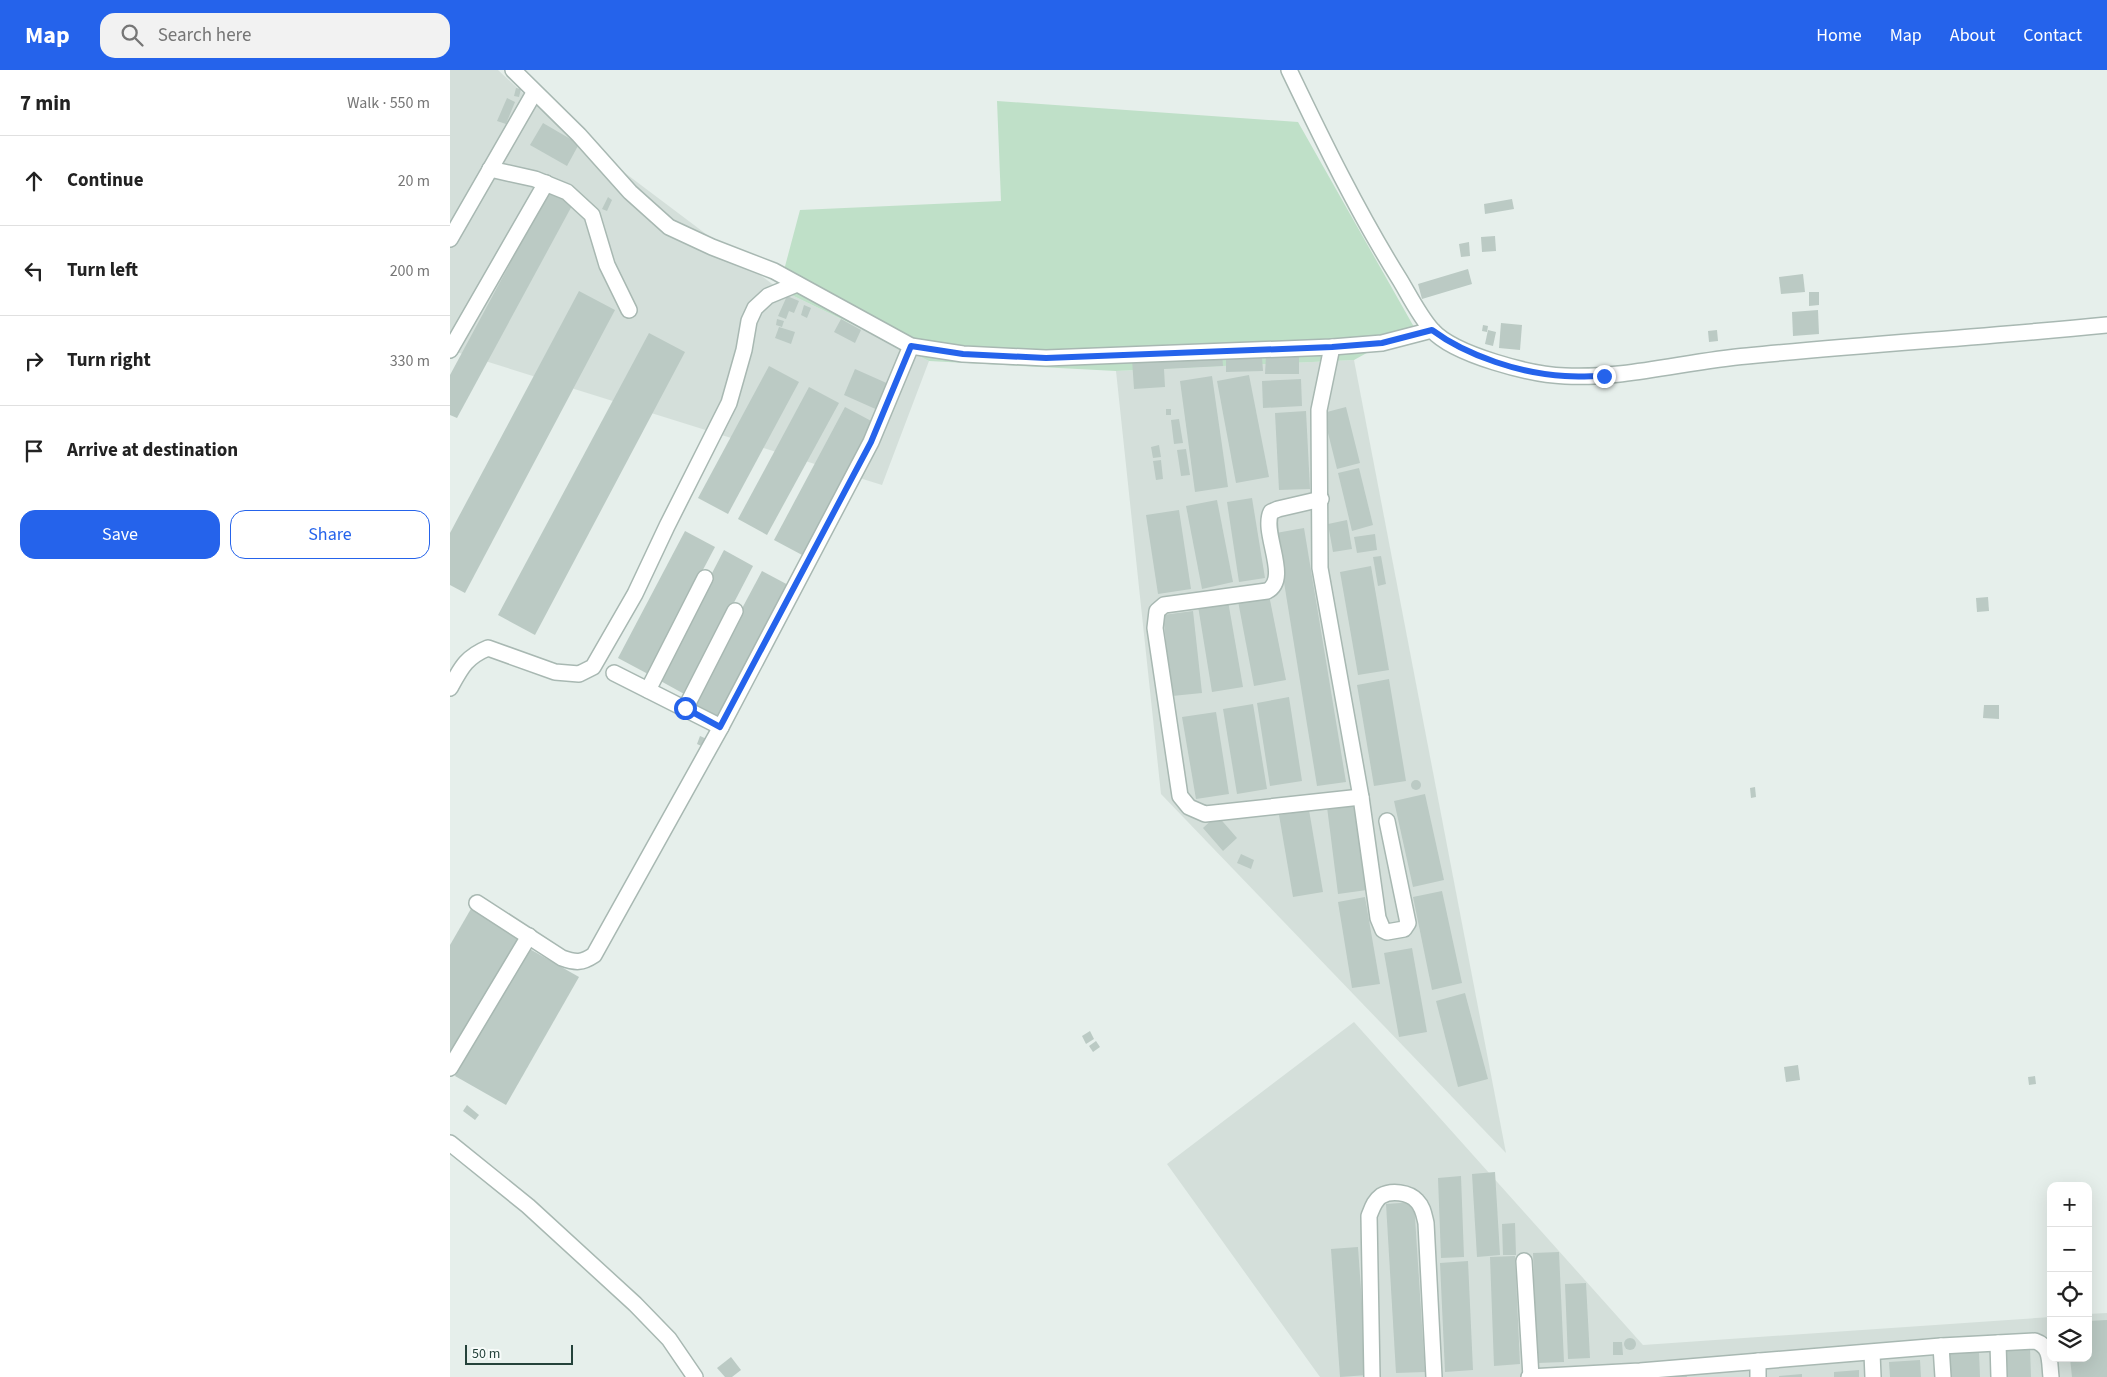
<!DOCTYPE html>
<meta charset="utf-8">
<style>
:root{--surface:#fff;--page:#f2f2f2;--text:#222;--muted:#767676;--line:#e0e0e0;--accent:#2563eb}
body{margin:0;font-family:"Source Sans 3",sans-serif;background:var(--page);color:var(--text)}
.controls{position:absolute;right:15px;bottom:15px;display:grid;overflow:hidden;border-radius:10px;box-shadow:0 5px 20px #0002}
.controls button{width:45px;height:45px;display:grid;place-items:center;padding:0;border:0;border-bottom:1px solid var(--line);background:var(--surface);color:var(--text);font:25px sans-serif}
.scale{position:absolute;left:15px;bottom:12px;width:108px;box-sizing:border-box;padding-left:5px;border:2px solid #24423a;border-top:0;font-size:14px;line-height:18px;white-space:nowrap;color:#24423a;-webkit-text-stroke:4px #f7fbf9;paint-order:stroke}
.stop{position:absolute;width:15px;height:15px;margin:-11px;border:4px solid #2563eb;border-radius:50%;background:#fff}
.stop.end{background:#2563eb;border-color:#fff;box-shadow:0 1px 5px #0008}
.list{margin:0;padding:0;list-style:none}
h2{display:flex;justify-content:space-between;align-items:center;height:65px;margin:0;padding:0 20px;font-size:21px}
h2 small{font-size:16px;font-weight:400;color:var(--muted)}
.list li{display:grid;grid-template-columns:32px 1fr auto;gap:15px;align-items:center;box-sizing:border-box;height:90px;padding:0 20px;border-top:1px solid var(--line)}
.list b{display:block;font-size:19px;white-space:nowrap}
.list em{font-size:16px;font-style:normal;color:var(--muted)}
.actions{display:flex;gap:10px;padding:15px 20px}
.actions a{flex:1;padding:11px 0;border:1px solid var(--accent);border-radius:15px;text-align:center;font-size:18px;color:var(--accent)}
.actions .main{background:var(--accent);color:#fff}
.icon{flex:none;width:28px;height:28px;fill:none;stroke:currentColor;stroke-width:2;stroke-linecap:round;stroke-linejoin:round}
.map{position:relative;flex:none;width:1657px;height:1307px;overflow:hidden}
header{display:flex;align-items:center;gap:30px;box-sizing:border-box;height:70px;padding:0 25px;background:var(--accent);color:#fff}
header strong{font-size:24px}
nav{display:flex;gap:28px;margin-inline-start:auto;font-size:18px}
.search{width:350px;height:45px;background:var(--page);display:flex;align-items:center;gap:12px;box-sizing:border-box;padding:0 18px;border-radius:15px;color:var(--muted);font-size:19px}
main{display:flex}
aside{flex:1;background:var(--surface)}
.map>svg:first-child{display:block}
</style>
<header>
<strong>Map</strong>
<div class="search"><svg class="icon" aria-label="search" viewBox="0 0 24 24"><circle cx="10" cy="10" r="6"/><path d="M15 15l6 6"/></svg>Search here</div>
<nav><a>Home</a><a>Map</a><a>About</a><a>Contact</a></nav>
</header>
<main>
<aside>
<h2>7 min<small>Walk · 550 m</small></h2>
<ul class="list">
<li><svg class="icon" aria-label="ahead" viewBox="0 0 24 24"><path d="M12 20V5M6 11l6-6 6 6"/></svg><div><b>Continue</b></div><em>20 m</em></li>
<li><svg class="icon" aria-label="left" viewBox="0 0 24 24"><path d="M17 20v-9H6M10 6l-5 5 5 5"/></svg><div><b>Turn left</b></div><em>200 m</em></li>
<li><svg class="icon" aria-label="right" viewBox="0 0 24 24"><path d="M7 20v-9h11M14 6l5 5-5 5"/></svg><div><b>Turn right</b></div><em>330 m</em></li>
<li><svg class="icon" aria-label="arrive" viewBox="0 0 24 24"><path d="M6 21V4h12l-3 4 3 4H6"/></svg><div><b>Arrive at destination</b></div></li>
</ul>
<div class="actions"><a class="main">Save</a><a>Share</a></div>
</aside>
<div class="map">
<svg width="1657" height="1307" viewBox="0 0 1657 1307">
<rect width="100%" height="100%" fill="#e6efeb"/>
<!-- built -->
<g fill="#d4dfda">
<path d="M 0,0 L 48,0 L 90,39 L 329,219 L 479,291 L 432,415 L 0,280 Z"/>
<path d="M 904,290 L 1056,1083 L 711,724 L 666,301 Z"/>
<path d="M 904,952 L 1193,1275 L 1601,1247 L 1601,1288 L 1638,1288 L 1638,1244 L 1657,1243 L 1657,1307 L 870,1307 L 717,1094 Z"/>
</g>
<!-- green -->
<path fill="#bfe0c8" d="M 547,31 L 848,52 L 964,257 L 904,290 L 666,301 L 479,291 L 329,219 L 350,140 L 551,131 Z"/>
<!-- building -->
<g fill="#bbcac4">
<path d="M 66,18 L 71,19 L 69,27 L 64,26 Z"/>
<path d="M 57,28 L 65,32 L 56,54 L 47,51 Z"/>
<path d="M 93,53 L 129,74 L 117,96 L 80,75 Z"/>
<path d="M 100,119 L 124,132 L 7,348 L 0,345 L 0,305 Z"/>
<path d="M 158,127 L 162,130 L 157,141 L 152,139 Z"/>
<path d="M 1062,129 L 1064,139 L 1035,144 L 1034,134 Z"/>
<path d="M 1045,166 L 1046,181 L 1032,182 L 1031,167 Z"/>
<path d="M 1019,172 L 1020,186 L 1011,187 L 1009,174 Z"/>
<path d="M 1018,199 L 1022,214 L 972,229 L 968,214 Z"/>
<path d="M 1353,204 L 1355,222 L 1331,224 L 1329,207 Z"/>
<path d="M 129,221 L 165,240 L 15,523 L 0,515 L 0,463 Z"/>
<path d="M 1359,222 L 1369,222 L 1369,235 L 1359,236 Z"/>
<path d="M 337,226 L 349,231 L 344,243 L 339,241 L 336,249 L 328,246 Z"/>
<path d="M 354,235 L 361,238 L 357,248 L 351,245 Z"/>
<path d="M 1368,240 L 1369,264 L 1343,266 L 1342,242 Z"/>
<path d="M 327,249 L 334,251 L 332,257 L 326,255 Z"/>
<path d="M 391,249 L 411,260 L 405,273 L 384,262 Z"/>
<path d="M 1051,253 L 1072,255 L 1070,280 L 1049,278 Z"/>
<path d="M 1033,255 L 1038,256 L 1037,262 L 1032,261 Z"/>
<path d="M 329,257 L 345,262 L 341,274 L 325,268 Z"/>
<path d="M 1038,260 L 1046,262 L 1043,276 L 1035,274 Z"/>
<path d="M 1267,260 L 1268,271 L 1259,272 L 1258,261 Z"/>
<path d="M 199,263 L 235,282 L 85,565 L 48,545 Z"/>
<path d="M 772,284 L 773,296 L 714,299 L 715,317 L 684,319 L 682,289 Z"/>
<path d="M 816,285 L 849,286 L 849,304 L 815,304 Z"/>
<path d="M 812,287 L 813,301 L 776,302 L 776,289 Z"/>
<path d="M 319,296 L 349,312 L 278,444 L 248,428 Z"/>
<path d="M 405,299 L 450,319 L 439,345 L 394,325 Z"/>
<path d="M 799,305 L 819,407 L 786,413 L 767,311 Z"/>
<path d="M 762,306 L 778,417 L 745,422 L 730,311 Z"/>
<path d="M 851,309 L 852,336 L 813,338 L 812,311 Z"/>
<path d="M 359,317 L 389,333 L 317,465 L 288,449 Z"/>
<path d="M 395,337 L 425,353 L 354,486 L 324,470 Z"/>
<path d="M 896,337 L 910,393 L 887,399 L 873,343 Z"/>
<rect x="716" y="339" width="5" height="6"/>
<path d="M 856,341 L 860,419 L 829,420 L 825,343 Z"/>
<path d="M 729,349 L 733,373 L 724,374 L 721,350 Z"/>
<path d="M 709,375 L 711,387 L 703,388 L 701,377 Z"/>
<path d="M 736,379 L 740,405 L 731,406 L 727,380 Z"/>
<path d="M 711,390 L 713,409 L 706,410 L 703,391 Z"/>
<path d="M 909,398 L 923,455 L 902,461 L 888,403 Z"/>
<path d="M 802,428 L 815,508 L 789,512 L 777,432 Z"/>
<path d="M 767,430 L 783,512 L 752,519 L 736,436 Z"/>
<path d="M 729,440 L 741,519 L 708,524 L 696,445 Z"/>
<path d="M 897,450 L 902,479 L 883,482 L 878,454 Z"/>
<path d="M 854,458 L 896,712 L 867,716 L 826,463 Z"/>
<path d="M 235,461 L 265,477 L 198,604 L 168,588 Z"/>
<path d="M 925,464 L 927,480 L 907,483 L 904,467 Z"/>
<path d="M 274,480 L 303,496 L 236,625 L 207,609 Z"/>
<path d="M 931,486 L 936,514 L 928,516 L 923,487 Z"/>
<path d="M 921,496 L 939,600 L 908,605 L 890,502 Z"/>
<path d="M 312,501 L 342,517 L 271,650 L 241,634 Z"/>
<path d="M 819,525 L 836,610 L 804,616 L 788,531 Z"/>
<path d="M 1538,527 L 1539,541 L 1527,542 L 1526,528 Z"/>
<path d="M 778,531 L 793,617 L 762,622 L 748,536 Z"/>
<path d="M 743,541 L 752,623 L 722,626 L 713,545 Z"/>
<path d="M 939,609 L 956,711 L 924,716 L 907,615 Z"/>
<path d="M 839,627 L 852,711 L 820,716 L 807,633 Z"/>
<path d="M 803,634 L 817,719 L 787,724 L 773,639 Z"/>
<path d="M 1534,635 L 1549,635 L 1549,649 L 1533,648 Z"/>
<path d="M 766,642 L 779,724 L 746,729 L 732,647 Z"/>
<path d="M 250,666 L 259,670 L 256,678 L 247,674 Z"/>
<circle cx="966" cy="715" r="5"/>
<path d="M 1305,717 L 1306,727 L 1301,728 L 1300,718 Z"/>
<path d="M 975,724 L 994,810 L 963,817 L 944,731 Z"/>
<path d="M 906,733 L 917,820 L 888,824 L 877,737 Z"/>
<path d="M 859,740 L 873,822 L 843,827 L 829,745 Z"/>
<path d="M 767,745 L 787,768 L 773,781 L 753,758 Z"/>
<path d="M 791,784 L 804,790 L 801,799 L 787,793 Z"/>
<path d="M 992,821 L 1012,913 L 982,920 L 963,827 Z"/>
<path d="M 915,827 L 930,914 L 902,918 L 888,832 Z"/>
<path d="M 22,837 L 72,866 L 0,993 L 0,875 Z"/>
<path d="M 78,878 L 129,907 L 56,1035 L 5,1006 Z"/>
<path d="M 962,878 L 977,962 L 949,967 L 934,883 Z"/>
<path d="M 1015,923 L 1038,1009 L 1008,1017 L 986,931 Z"/>
<path d="M 640,961 L 644,969 L 636,974 L 632,966 Z"/>
<path d="M 646,971 L 650,977 L 643,982 L 639,976 Z"/>
<path d="M 1348,995 L 1350,1010 L 1336,1012 L 1334,997 Z"/>
<path d="M 1585,1006 L 1586,1014 L 1579,1015 L 1578,1007 Z"/>
<path d="M 17,1035 L 29,1045 L 25,1050 L 13,1041 Z"/>
<path d="M 1045,1102 L 1050,1185 L 1027,1187 L 1022,1104 Z"/>
<path d="M 1011,1106 L 1014,1187 L 991,1188 L 988,1108 Z"/>
<path d="M 964,1132 L 975,1302 L 946,1303 L 936,1134 Z"/>
<path d="M 1065,1153 L 1066,1185 L 1053,1185 L 1052,1154 Z"/>
<path d="M 908,1177 L 917,1305 L 890,1307 L 881,1179 Z"/>
<path d="M 1109,1182 L 1114,1292 L 1087,1293 L 1083,1183 Z"/>
<path d="M 1065,1186 L 1070,1294 L 1044,1296 L 1040,1187 Z"/>
<path d="M 1018,1191 L 1023,1300 L 995,1302 L 990,1193 Z"/>
<path d="M 1136,1213 L 1140,1288 L 1118,1289 L 1115,1214 Z"/>
<path d="M 1657,1250 L 1657,1307 L 1622,1307 L 1620,1288 L 1638,1288 L 1638,1251 Z"/>
<circle cx="1180" cy="1274" r="6"/>
<path d="M 1163,1272 L 1172,1272 L 1173,1285 L 1163,1285 Z"/>
<path d="M 1580,1277 L 1581,1307 L 1557,1307 L 1556,1278 Z"/>
<path d="M 1529,1282 L 1530,1307 L 1500,1307 L 1498,1284 Z"/>
<path d="M 281,1287 L 291,1300 L 282,1307 L 275,1307 L 267,1298 Z"/>
<path d="M 1470,1290 L 1471,1307 L 1440,1307 L 1439,1292 Z"/>
<path d="M 1409,1300 L 1409,1307 L 1384,1307 L 1384,1302 Z"/>
<path d="M 1236,1303 L 1237,1307 L 1207,1307 Z"/>
<path d="M 1352,1304 L 1352,1307 L 1329,1307 L 1329,1306 Z"/>
</g>
<g fill="none" stroke-linecap="round" stroke-linejoin="round">
<!-- minor casing -->
<g stroke="#a8b8b2" stroke-width="18">
<g id="minor">
<path d="M 63,0 L 129,65 L 180,122 L 219,157 L 262,177 L 324,201 L 461,276 L 513,284 L 596,288 L 882,277 L 932,273 L 982,260"/>
<path d="M 839,0 C 873,71 908,143 950,210 C 959,225 970,247 982,260 C 1004,285 1082,305 1115,306 C 1176,309 1237,291 1297,286 C 1417,274 1537,267 1657,255"/>
<path d="M 40,99 L 85,109 L 117,122 L 142,145 L 157,195 L 179,240"/>
<path d="M 0,169 L 84,23"/>
<path d="M 882,277 L 869,340 L 870,498 L 911,727 L 928,848 L 933,860 L 937,862 L 954,859 L 958,853 L 937,751"/>
<path d="M 0,280 L 96,113"/>
<path d="M 871,429 L 828,439 L 821,442 C 811,463 841,509 817,521 L 714,535 L 707,541 L 705,558 L 730,726 L 739,737 L 755,744 L 911,727"/>
<path d="M 164,603 L 271,657"/>
<path d="M 0,618 C 11,598 16,587 38,578 L 105,602 L 129,604 L 143,597 L 185,524 L 217,456 L 279,333 L 294,280 L 299,251 L 305,238 L 318,226 L 347,214"/>
<path d="M 198,620 L 255,508"/>
<path d="M 235,639 L 285,541"/>
<path d="M 27,833 L 112,888 C 126,893 132,893 144,885 L 271,657 L 421,372 L 461,276"/>
<path d="M 0,998 L 79,866"/>
<path d="M 0,1073 L 78,1136 L 185,1234 L 219,1269 L 245,1307"/>
<path d="M 1074,1191 L 1081,1307"/>
<path d="M 1548,1273 L 1549,1307"/>
<path d="M 1491,1276 L 1493,1307"/>
<path d="M 1422,1283 L 1423,1307"/>
<path d="M 1308,1291 L 1308,1307"/>
<path d="M 922,1307 L 919,1146 C 922,1139 924,1131 931,1126 C 941,1120 959,1122 967,1131 C 973,1137 974,1145 976,1153 L 984,1307"/>
<path d="M 1079,1307 L 1190,1301 L 1491,1276 L 1585,1271 C 1602,1277 1599,1291 1601,1307"/>
</g>
</g>
<!-- minor -->
<use href="#minor" stroke="#fff" stroke-width="15"/>
</g>
<g fill="none" stroke-linecap="round" stroke-linejoin="round">
<!-- route -->
<path stroke="#2563eb" stroke-width="6" d="M 235,638 L 270,657 L 421,372 L 461,276 L 513,284 L 596,288 L 882,277 L 932,273 L 982,260 C 1017,286 1072,304 1115,306 C 1128,307 1141,306 1154,306"/>
</g>
</svg>
<div class="controls">
<button>+</button>
<button>−</button>
<button><svg class="icon" aria-label="locate" viewBox="0 0 24 24"><circle cx="12" cy="12" r="6"/><path d="M12 2v4M12 18v4M2 12h4M18 12h4"/></svg></button>
<button><svg class="icon" aria-label="layers" viewBox="0 0 24 24"><path d="M12 4l9 5-9 5-9-5zM3 14l9 5 9-5"/></svg></button>
</div>
<div class="scale">50 m</div>
<div class="stop" style="left:235px;top:638px"></div>
<div class="stop end" style="left:1154px;top:306px"></div>
</div>
</main>
